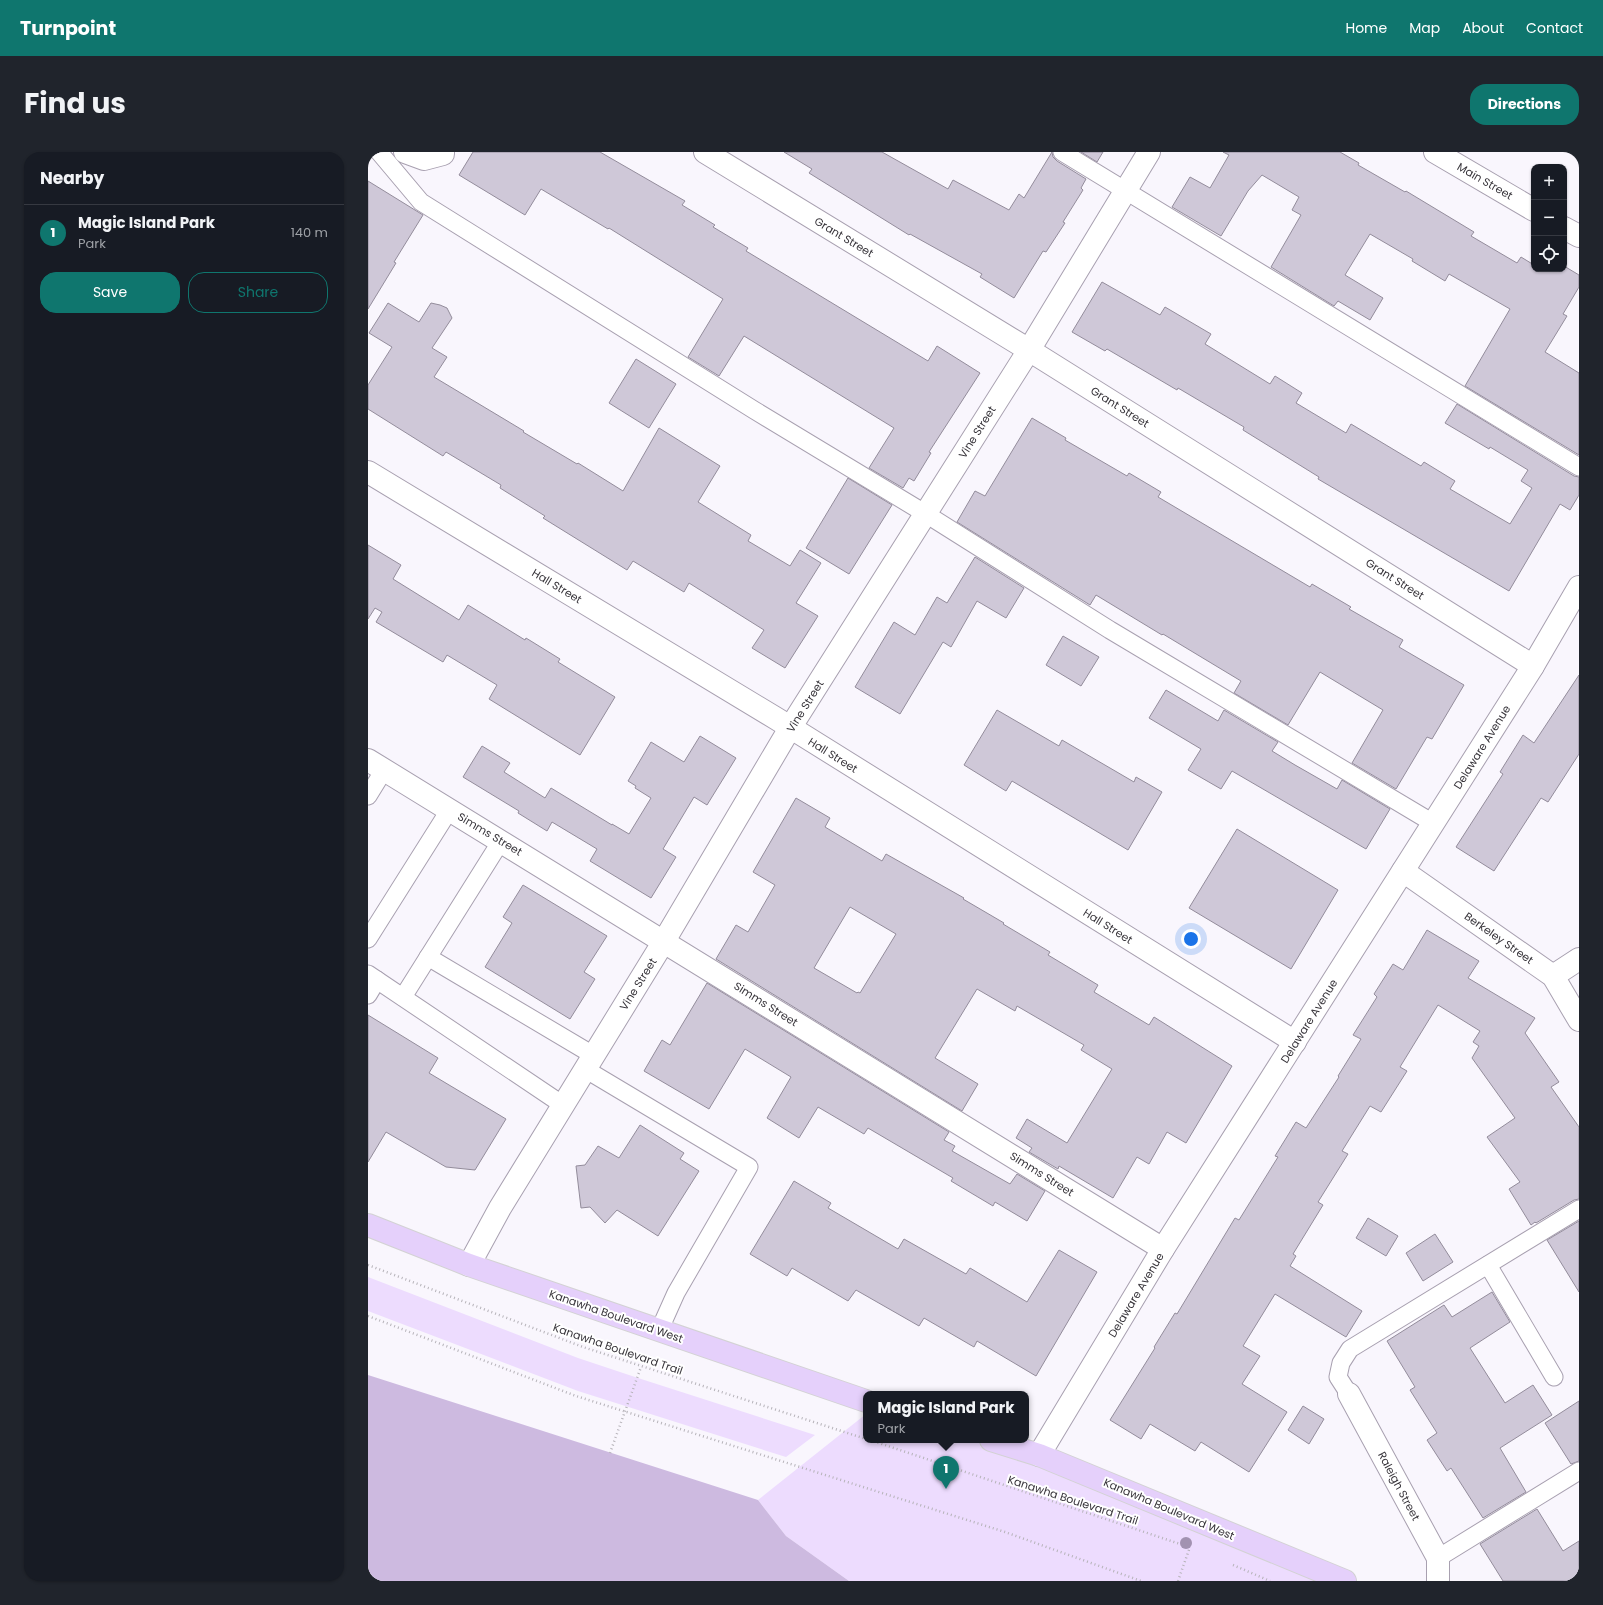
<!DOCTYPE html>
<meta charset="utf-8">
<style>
:root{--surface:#171b24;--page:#20242c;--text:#f1f3f6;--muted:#9ea1a6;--line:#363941;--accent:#0f766e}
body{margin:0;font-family:Poppins,sans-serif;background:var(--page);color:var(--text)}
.controls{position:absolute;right:12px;top:12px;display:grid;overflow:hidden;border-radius:8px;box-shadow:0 1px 3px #0004}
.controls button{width:36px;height:36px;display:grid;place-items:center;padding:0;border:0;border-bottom:1px solid var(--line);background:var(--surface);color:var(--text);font:20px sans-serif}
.you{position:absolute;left:823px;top:787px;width:14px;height:14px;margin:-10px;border:3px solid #fff;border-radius:50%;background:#1a73e8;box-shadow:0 0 0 6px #1a73e833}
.badge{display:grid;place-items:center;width:26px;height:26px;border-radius:50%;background:var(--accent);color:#fff;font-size:13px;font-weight:700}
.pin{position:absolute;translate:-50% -33px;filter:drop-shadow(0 1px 2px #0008)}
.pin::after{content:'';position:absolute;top:21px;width:14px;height:12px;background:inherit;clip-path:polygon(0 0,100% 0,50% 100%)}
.popup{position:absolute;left:495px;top:1239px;width:166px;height:52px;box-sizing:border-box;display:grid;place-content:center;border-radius:8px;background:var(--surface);filter:drop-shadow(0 1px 3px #0005);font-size:13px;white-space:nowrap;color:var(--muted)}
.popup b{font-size:15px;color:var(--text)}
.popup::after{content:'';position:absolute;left:50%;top:100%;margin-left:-8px;border:8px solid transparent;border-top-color:var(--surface)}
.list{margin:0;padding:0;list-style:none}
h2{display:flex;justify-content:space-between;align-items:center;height:52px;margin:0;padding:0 16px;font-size:17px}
h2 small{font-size:13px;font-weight:400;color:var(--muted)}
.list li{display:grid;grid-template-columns:26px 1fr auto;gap:12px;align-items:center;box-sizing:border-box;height:56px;padding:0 16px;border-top:1px solid var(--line)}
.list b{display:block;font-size:15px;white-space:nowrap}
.list p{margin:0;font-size:13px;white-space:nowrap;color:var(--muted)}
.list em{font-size:13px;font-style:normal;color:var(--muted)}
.actions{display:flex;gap:8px;padding:12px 16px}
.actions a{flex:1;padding:9px 0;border:1px solid var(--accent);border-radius:16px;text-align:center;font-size:14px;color:var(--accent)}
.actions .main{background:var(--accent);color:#fff}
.icon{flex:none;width:22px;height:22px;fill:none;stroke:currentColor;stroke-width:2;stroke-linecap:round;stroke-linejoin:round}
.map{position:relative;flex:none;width:1211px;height:1429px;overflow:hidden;border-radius:16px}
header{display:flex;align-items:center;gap:24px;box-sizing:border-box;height:56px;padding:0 20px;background:var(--accent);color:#fff}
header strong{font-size:19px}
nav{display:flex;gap:22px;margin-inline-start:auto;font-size:14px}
.intro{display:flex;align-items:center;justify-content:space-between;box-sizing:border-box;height:96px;padding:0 24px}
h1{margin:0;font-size:28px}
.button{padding:10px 18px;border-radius:16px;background:var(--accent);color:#fff;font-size:14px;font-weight:700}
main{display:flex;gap:24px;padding:0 24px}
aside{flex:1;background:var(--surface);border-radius:16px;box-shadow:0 1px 3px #0004}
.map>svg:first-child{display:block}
</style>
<header>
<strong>Turnpoint</strong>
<nav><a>Home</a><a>Map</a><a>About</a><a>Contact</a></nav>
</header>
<div class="intro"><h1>Find us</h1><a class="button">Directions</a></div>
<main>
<aside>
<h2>Nearby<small></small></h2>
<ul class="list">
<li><span class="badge">1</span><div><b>Magic Island Park</b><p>Park</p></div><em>140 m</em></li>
</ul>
<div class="actions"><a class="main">Save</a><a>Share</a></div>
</aside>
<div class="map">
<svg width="1211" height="1429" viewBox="0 0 1211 1429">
<rect width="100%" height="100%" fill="#f9f6fd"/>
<!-- green -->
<g fill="#eddcfe">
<path d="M 0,1125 L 210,1206 L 270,1226 L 447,1283 L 418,1305 L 210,1239 L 0,1159 Z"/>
<path d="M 498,1262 L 498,1288 L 623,1288 L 977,1429 L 481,1429 L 418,1384 L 390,1348 Z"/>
</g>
<!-- water -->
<path fill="#cdbae0" d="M 0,1223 L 390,1348 L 418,1384 L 481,1429 L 0,1429 Z"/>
<!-- building -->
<g fill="#cfc8d8" stroke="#938c9b" fill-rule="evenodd">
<path d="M 105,0 L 232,0 L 317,49 L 314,53 L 347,73 L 345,75 L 380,96 L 378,99 L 560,209 L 569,194 L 612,221 L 561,300 L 563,301 L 546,329 L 541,326 L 535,336 L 501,316 L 526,276 L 376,184 L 351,224 L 320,205 L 355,147 L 241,76 L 240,77 L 173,37 L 157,63 L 91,23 Z"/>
<path d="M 416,0 L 514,0 L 580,37 L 585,28 L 641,58 L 651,42 L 656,46 L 684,0 L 685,5 L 689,9 L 718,27 L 713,36 L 715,38 L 695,70 L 697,71 L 678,100 L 675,99 L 646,146 L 612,125 L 614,122 L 542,82 L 541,83 L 441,21 L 444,17 Z"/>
<path d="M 713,0 L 735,0 L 729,10 Z"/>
<path d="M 855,0 L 972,0 L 991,11 L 990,13 L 1037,40 L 1038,39 L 1106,80 L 1103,84 L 1149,111 L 1153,105 L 1166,113 L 1166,117 L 1196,117 L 1196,114 L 1211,123 L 1211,135 L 1195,162 L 1199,164 L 1177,200 L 1211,221 L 1211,303 L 1097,234 L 1142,157 L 1081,122 L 1077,129 L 1044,109 L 1045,107 L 1002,82 L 977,123 L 1015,146 L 1002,168 L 970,149 L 966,154 L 903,115 L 933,63 L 924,58 L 931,45 L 894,23 L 880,39 L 853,84 L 804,55 L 822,25 L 842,36 L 861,3 Z"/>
<path d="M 0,29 L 55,63 L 26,110 L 28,111 L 0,157 Z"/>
<path d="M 734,130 L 792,163 L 797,155 L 843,182 L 837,192 L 902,232 L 907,224 L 934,241 L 928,251 L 978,281 L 983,272 L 1053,314 L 1056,310 L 1087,329 L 1082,337 L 1142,372 L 1164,336 L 1153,329 L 1160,318 L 1122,295 L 1121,297 L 1077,271 L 1089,252 L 1206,324 L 1211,325 L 1211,343 L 1202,358 L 1192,352 L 1141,439 L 950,327 L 951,325 L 875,278 L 876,275 L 810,236 L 809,238 L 739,197 L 737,199 L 704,180 Z"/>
<path d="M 20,151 L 51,170 L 63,151 L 72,153 L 79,156 L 84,166 L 64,196 L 79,205 L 66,225 L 156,279 L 155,280 L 209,312 L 210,311 L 255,339 L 291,276 L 352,314 L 330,350 L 383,383 L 380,389 L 422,414 L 432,398 L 453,411 L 428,451 L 450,464 L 417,516 L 384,496 L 396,478 L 321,431 L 316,440 L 265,409 L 259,418 L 175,366 L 177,364 L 132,336 L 133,333 L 78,300 L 75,304 L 0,257 L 0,233 L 24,195 L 1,181 Z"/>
<path d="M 268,207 L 308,232 L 281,276 L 241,251 Z"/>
<path d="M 664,266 L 698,286 L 697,288 L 759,324 L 761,321 L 793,340 L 790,345 L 942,435 L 944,432 L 983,455 L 981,457 L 1035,488 L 1031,495 L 1096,533 L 1064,587 L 1059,585 L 1028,637 L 984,611 L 1015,558 L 952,520 L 920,573 L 866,541 L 873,529 L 795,482 L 794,483 L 728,443 L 722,453 L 589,370 L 607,339 L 617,344 Z"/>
<path d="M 480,326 L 524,353 L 481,422 L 438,396 Z"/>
<path d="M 0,393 L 33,413 L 25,427 L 91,468 L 100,453 L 157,488 L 158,486 L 192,507 L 190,510 L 247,545 L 212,603 L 121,547 L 129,533 L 79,503 L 75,510 L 8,470 L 14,460 L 7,456 L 0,467 Z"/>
<path d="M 607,405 L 656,436 L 638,466 L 609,449 L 583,495 L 575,490 L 532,562 L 487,535 L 526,470 L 547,483 L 569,445 L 579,451 Z"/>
<path d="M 695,484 L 731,505 L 713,534 L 678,513 Z"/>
<path d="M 1211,523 L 1211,602 L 1180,650 L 1173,646 L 1126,719 L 1088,695 L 1135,622 L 1132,620 L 1155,583 L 1166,591 Z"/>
<path d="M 798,538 L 850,569 L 856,558 L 910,590 L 904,599 L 927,613 L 969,637 L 974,628 L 1022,657 L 998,697 L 864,619 L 853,637 L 820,618 L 833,597 L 781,566 Z"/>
<path d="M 629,558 L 691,594 L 694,588 L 766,630 L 768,625 L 794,640 L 760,698 L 644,629 L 638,639 L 596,613 Z"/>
<path d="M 332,584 L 368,606 L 339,653 L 326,645 L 295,697 L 308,705 L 283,746 L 222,709 L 229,697 L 184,670 L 179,679 L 150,661 L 151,659 L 95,625 L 114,594 L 142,611 L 136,620 L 177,646 L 183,636 L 244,673 L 244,672 L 261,682 L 283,646 L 267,636 L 268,634 L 260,629 L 283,590 L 316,610 Z"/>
<path d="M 428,646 L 462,666 L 457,675 L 514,709 L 518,702 L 596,746 L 595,747 L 636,771 L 635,772 L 682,800 L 680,803 L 730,833 L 726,840 L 781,873 L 786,865 L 864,914 L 818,991 L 799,980 L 781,1012 L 769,1005 L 745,1046 L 691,1014 L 690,1017 L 661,1000 L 664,996 L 648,986 L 659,967 L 699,991 L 744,917 L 713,898 L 716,893 L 649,854 L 647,859 L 609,837 L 567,906 L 610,932 L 594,959 L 348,807 L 368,773 L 380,780 L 407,733 L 385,720 ZM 482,755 L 528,782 L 492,841 L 490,840 L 489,841 L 446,816 Z"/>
<path d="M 869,677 L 970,738 L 923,817 L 821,756 Z"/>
<path d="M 155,733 L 239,784 L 216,820 L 227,827 L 202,867 L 117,815 L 144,771 L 135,765 Z"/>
<path d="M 1059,778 L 1111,809 L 1100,826 L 1167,866 L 1157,881 L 1191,930 L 1183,935 L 1211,975 L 1211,1047 L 1206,1048 L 1168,1071 L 1167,1070 L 1163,1073 L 1141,1037 L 1152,1030 L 1119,985 L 1147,966 L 1104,906 L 1111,894 L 1105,890 L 1112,879 L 1070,853 L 1032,915 L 1039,919 L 1013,960 L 1002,954 L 974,999 L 980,1002 L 950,1050 L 955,1053 L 925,1102 L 928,1104 L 922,1114 L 994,1159 L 978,1185 L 907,1142 L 875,1194 L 892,1204 L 874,1232 L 919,1260 L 881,1320 L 833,1290 L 827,1299 L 782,1272 L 773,1287 L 742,1268 L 787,1196 L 786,1195 L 807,1161 L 809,1162 L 867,1066 L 871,1068 L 910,1005 L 907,1004 L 928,970 L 938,976 L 971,925 L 970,924 L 993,887 L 985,883 L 1009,845 L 1006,842 L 1025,812 L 1035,818 Z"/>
<path d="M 339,831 L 581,980 L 576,988 L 587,994 L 584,999 L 642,1032 L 649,1022 L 677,1039 L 659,1069 L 627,1050 L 625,1054 L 583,1029 L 585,1026 L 500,976 L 496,982 L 450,955 L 431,986 L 399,966 L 423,925 L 377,897 L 341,957 L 276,919 L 294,888 L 302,893 Z"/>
<path d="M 0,863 L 70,906 L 61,921 L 138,967 L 107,1018 L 78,1015 L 18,980 L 0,1010 Z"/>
<path d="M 272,973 L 316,1001 L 312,1007 L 331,1019 L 290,1084 L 249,1058 L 237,1071 L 222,1055 L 213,1056 L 208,1014 L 217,1013 L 230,994 L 251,1006 Z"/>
<path d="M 426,1029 L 463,1051 L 460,1056 L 530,1097 L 536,1087 L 598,1122 L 602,1116 L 659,1150 L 691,1098 L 729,1120 L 668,1224 L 609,1189 L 606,1195 L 556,1166 L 551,1174 L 488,1138 L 480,1149 L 424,1116 L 419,1124 L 382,1102 Z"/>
<path d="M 1000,1066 L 1030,1084 L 1018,1104 L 988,1086 Z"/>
<path d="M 1211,1069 L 1211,1140 L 1179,1088 Z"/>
<path d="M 1067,1082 L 1085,1110 L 1055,1129 L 1038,1101 Z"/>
<path d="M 1124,1140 L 1142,1170 L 1102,1196 L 1137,1251 L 1165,1233 L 1184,1263 L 1132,1296 L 1158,1340 L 1115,1366 L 1083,1316 L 1079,1319 L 1059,1288 L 1069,1281 L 1042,1238 L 1047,1235 L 1019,1189 L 1076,1153 L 1084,1165 Z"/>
<path d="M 1211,1249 L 1211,1309 L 1203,1312 L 1177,1271 Z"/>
<path d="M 935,1254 L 956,1267 L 941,1292 L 920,1278 Z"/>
<path d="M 1169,1357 L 1195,1399 L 1211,1389 L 1211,1429 L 1135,1429 L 1112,1392 Z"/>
</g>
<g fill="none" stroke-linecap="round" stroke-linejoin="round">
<!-- lane casing -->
<g stroke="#a8a0b0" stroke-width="19">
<g id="lane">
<path d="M 11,0 L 53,50 L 386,258 L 558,362 L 742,478 L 1065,671"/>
<path d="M 694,0 L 1211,315"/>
<path d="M 0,644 L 16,618"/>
<path d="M 0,787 L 82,657"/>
<path d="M 60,805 L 225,903"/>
<path d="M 0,822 L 195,953"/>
<path d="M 0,843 L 9,828"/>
<path d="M 35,845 L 133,689"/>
<path d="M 217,917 L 381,1015 L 308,1141 L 291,1179"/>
<path d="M 1120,1113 L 1186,1225"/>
<path d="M 981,1242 L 970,1225 L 973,1211 L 982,1197 L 1211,1057"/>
<path d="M 1070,1406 L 1211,1319"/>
</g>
</g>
<!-- street casing -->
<g stroke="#a8a0b0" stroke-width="24">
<g id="street">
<path d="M 37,0 L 56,7 L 75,2 L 75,0"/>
<path d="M 337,0 L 661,198 L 1165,514"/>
<path d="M 1067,0 L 1166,58"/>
<path d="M 1196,76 L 1211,84"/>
<path d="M 0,320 L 409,567 L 927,890"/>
<path d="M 0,608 L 795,1097"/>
<path d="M 1035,719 L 1185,824 L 1211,868"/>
<path d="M 1185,824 L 1211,807"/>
<path d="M 101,1113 L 132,1056 L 296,789 L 422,576 L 661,198 L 781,0"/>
<path d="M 981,1242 L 1070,1406 L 1070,1429"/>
</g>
</g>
<!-- secondary casing -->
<g stroke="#a8a0b0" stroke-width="24">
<path id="secondary" d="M 671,1303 L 795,1097 L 1165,514 L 1211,435"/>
</g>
<!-- primary casing -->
<g stroke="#d3d2d4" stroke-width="24">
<g id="primary">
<path d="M 0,1073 L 101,1113 L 498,1249"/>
<path d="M 623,1288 L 671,1303 L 977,1429"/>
</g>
</g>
<!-- path -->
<g stroke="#b6b3b9" stroke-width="2.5" stroke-dasharray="1 3" stroke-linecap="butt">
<path d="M 0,1113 L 215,1195 L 498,1287"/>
<path d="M 0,1164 L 208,1244 L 637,1380 L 773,1429"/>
<path d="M 502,1288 L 818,1394"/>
<path d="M 242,1301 L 273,1215"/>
<path d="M 865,1413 L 902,1429"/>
<path d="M 810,1429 L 822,1395"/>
</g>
<!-- lane -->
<use href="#lane" stroke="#fff" stroke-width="17"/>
<!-- street -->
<use href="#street" stroke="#fff" stroke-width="22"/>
<!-- secondary -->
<use href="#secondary" stroke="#fff" stroke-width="22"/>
<!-- primary -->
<use href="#primary" stroke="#e5d0fb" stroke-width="22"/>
</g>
<!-- trees -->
<circle fill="#a292b1" cx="818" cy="1391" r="6"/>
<g text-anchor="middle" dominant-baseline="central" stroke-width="4" stroke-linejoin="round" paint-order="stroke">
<!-- street labels -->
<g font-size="11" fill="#37343a" stroke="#fff">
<text transform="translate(1117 29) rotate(30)">Main Street</text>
<text transform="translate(476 85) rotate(31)">Grant Street</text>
<text transform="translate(752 255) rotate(32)">Grant Street</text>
<text transform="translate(609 280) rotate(-58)">Vine Street</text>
<text transform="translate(1027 427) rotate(32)">Grant Street</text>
<text transform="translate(189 434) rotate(31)">Hall Street</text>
<text transform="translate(437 554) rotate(-58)">Vine Street</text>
<text transform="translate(1114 595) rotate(-58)">Delaware Avenue</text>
<text transform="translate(465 603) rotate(32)">Hall Street</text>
<text transform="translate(122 682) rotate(31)">Simms Street</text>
<text transform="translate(740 774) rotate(32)">Hall Street</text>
<text transform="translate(1131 786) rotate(35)">Berkeley Street</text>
<text transform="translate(270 832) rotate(-58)">Vine Street</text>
<text transform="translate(398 852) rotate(32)">Simms Street</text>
<text transform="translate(941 869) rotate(-58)">Delaware Avenue</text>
<text transform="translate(674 1022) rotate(32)">Simms Street</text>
<text transform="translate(768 1143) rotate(-59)">Delaware Avenue</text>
<text transform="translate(248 1164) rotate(19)">Kanawha Boulevard West</text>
<text transform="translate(250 1197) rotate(19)">Kanawha Boulevard Trail</text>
<text transform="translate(1031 1334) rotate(62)">Raleigh Street</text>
<text transform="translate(705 1348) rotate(18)">Kanawha Boulevard Trail</text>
<text transform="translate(801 1357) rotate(23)">Kanawha Boulevard West</text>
</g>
</g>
</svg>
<div class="controls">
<button>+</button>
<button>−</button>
<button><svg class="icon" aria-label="locate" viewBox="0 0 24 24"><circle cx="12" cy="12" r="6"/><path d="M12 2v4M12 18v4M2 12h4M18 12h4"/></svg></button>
</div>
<div class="you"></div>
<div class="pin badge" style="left:578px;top:1337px">1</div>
<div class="popup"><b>Magic Island Park</b>Park</div>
</div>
</main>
